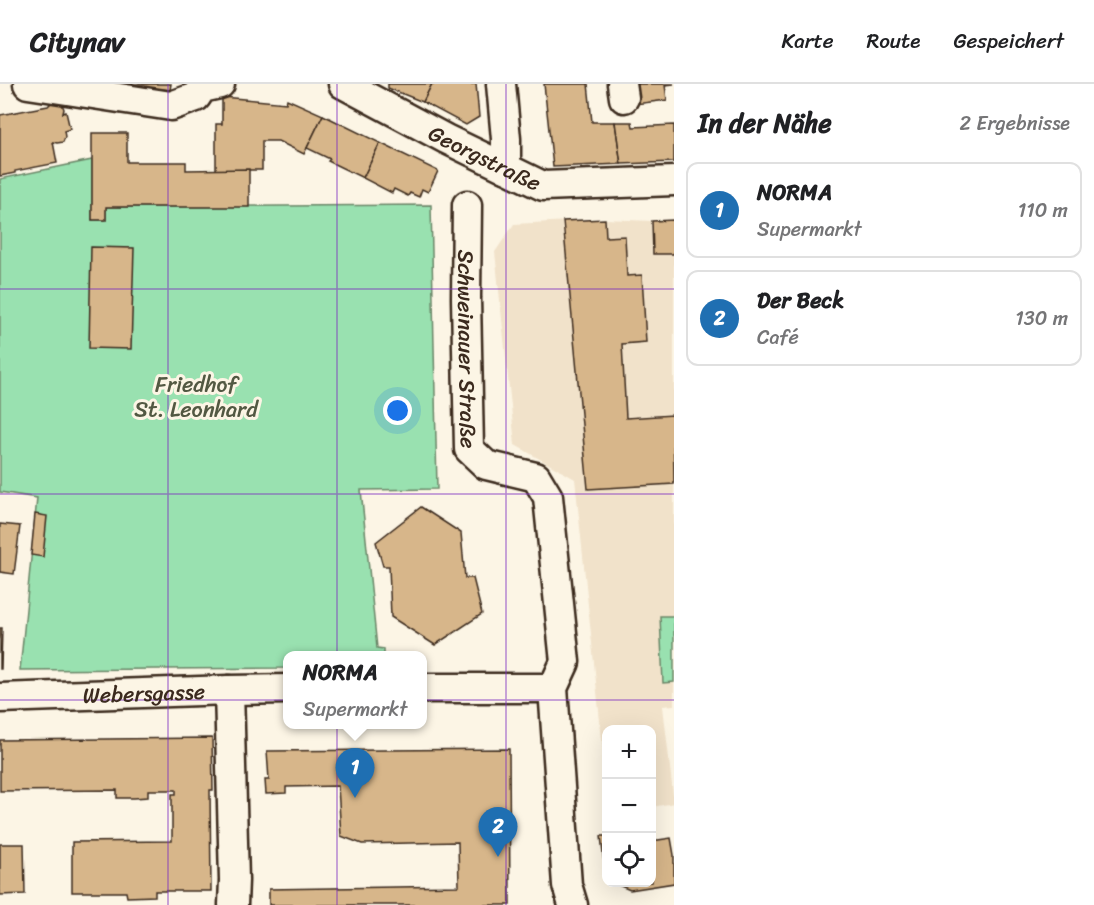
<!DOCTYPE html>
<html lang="de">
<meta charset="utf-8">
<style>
:root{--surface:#fff;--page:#f6f6f6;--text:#202124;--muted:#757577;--line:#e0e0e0;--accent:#1f6fb2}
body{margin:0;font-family:Sriracha,sans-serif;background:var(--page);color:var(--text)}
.controls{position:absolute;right:18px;bottom:18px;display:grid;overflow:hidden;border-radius:12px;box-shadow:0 6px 24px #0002}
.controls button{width:54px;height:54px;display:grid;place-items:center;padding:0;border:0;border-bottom:2px solid var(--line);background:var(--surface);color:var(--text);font:30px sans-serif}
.you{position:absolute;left:398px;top:327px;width:21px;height:21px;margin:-15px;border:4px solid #fff;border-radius:50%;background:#1a73e8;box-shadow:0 0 0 9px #1a73e833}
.badge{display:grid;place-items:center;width:39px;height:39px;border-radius:50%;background:var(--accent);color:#fff;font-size:20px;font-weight:700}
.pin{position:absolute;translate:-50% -50px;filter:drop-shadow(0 2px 3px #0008)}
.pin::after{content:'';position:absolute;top:32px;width:21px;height:18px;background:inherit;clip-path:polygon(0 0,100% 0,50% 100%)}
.popup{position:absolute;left:283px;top:567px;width:144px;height:78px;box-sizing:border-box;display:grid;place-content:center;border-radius:12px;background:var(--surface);filter:drop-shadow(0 2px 4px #0005);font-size:20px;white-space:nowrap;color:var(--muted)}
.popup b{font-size:22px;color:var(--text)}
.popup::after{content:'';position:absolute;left:50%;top:100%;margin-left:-12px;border:12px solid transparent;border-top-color:var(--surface)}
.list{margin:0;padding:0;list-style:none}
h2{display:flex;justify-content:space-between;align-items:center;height:78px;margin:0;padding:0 24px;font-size:26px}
h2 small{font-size:20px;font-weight:400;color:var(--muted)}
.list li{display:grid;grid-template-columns:39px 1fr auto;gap:18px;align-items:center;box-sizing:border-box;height:96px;margin:0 12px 12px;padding:0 12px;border:2px solid var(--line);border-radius:12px}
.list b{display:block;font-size:22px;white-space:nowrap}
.list p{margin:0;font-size:20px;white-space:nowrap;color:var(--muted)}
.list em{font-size:20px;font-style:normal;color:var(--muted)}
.icon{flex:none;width:33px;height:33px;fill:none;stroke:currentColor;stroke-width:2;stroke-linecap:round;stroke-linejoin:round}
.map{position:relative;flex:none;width:674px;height:821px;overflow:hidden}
header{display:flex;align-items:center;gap:36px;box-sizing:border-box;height:84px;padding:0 30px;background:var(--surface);border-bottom:2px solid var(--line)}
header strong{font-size:28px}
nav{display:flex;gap:33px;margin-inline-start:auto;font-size:21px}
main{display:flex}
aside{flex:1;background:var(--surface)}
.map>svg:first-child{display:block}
</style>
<header>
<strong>Citynav</strong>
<nav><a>Karte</a><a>Route</a><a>Gespeichert</a></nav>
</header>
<main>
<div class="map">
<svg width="674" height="821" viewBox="0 0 674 821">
<rect width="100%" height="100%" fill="#fcf5e5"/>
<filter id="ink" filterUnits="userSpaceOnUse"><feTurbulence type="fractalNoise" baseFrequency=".0167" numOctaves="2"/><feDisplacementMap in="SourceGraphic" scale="12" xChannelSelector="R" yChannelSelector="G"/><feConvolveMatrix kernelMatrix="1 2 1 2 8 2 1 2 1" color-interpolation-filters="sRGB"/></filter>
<g filter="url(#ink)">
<!-- built -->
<path fill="#f1e2ca" d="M 605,135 L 652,137 L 674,136 L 674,621 L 663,622 L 674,719 L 652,723 L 652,646 L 606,646 L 606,695 L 575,395 L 515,361 L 495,168 L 514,140 Z"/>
<!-- green -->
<g fill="#99e1b0" stroke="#6a8667" stroke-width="1.5">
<path d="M 92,76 L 92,136 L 106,136 L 106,123 L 431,121 L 437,405 L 361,406 L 377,564 L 384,565 L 384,571 L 288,572 L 287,584 L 20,586 L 37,414 L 0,408 L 0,95 Z"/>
<path d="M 660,532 L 674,532 L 674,598 L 663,599 Z"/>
</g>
<!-- building -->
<g fill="#d7b68a" stroke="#3b2a1e" stroke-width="1.5">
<path d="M 113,0 L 171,0 L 170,6 Z"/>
<path d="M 388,0 L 432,0 L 423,18 L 388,4 Z"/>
<path d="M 432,0 L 476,0 L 479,33 L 466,41 L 423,18 Z"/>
<path d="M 544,0 L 588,0 L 592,38 L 615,38 L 621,80 L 553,83 Z"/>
<path d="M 633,0 L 674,0 L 665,1 L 667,16 L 635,20 Z"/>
<path d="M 222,13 L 286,19 L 287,15 L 323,31 L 304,70 L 278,57 L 262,57 L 262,86 L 216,86 L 216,40 L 222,40 Z"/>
<path d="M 57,18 L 62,20 L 64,25 L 63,29 L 66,28 L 70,45 L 64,47 L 65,53 L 63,58 L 57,59 L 53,58 L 57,79 L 15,87 L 15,89 L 0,92 L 0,31 L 48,22 L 51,19 Z"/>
<path d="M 323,31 L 380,59 L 363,94 L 328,77 L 330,75 L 307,64 Z"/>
<path d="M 615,38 L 632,38 L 633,43 L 674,41 L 674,78 L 621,80 Z"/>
<path d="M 92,49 L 127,49 L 127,78 L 186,78 L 186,86 L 249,85 L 249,123 L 106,123 L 106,136 L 92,136 Z"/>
<path d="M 380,59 L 438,87 L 428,108 L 422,105 L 419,113 L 410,109 L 408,112 L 394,105 L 392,109 L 363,94 Z"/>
<path d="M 605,135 L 606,153 L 625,152 L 627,192 L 642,191 L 646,258 L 622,260 L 626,334 L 673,331 L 674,400 L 588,405 L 563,137 Z"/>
<path d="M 674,136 L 674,170 L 653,170 L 652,137 Z"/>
<path d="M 91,163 L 134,164 L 131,265 L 89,264 Z"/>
<path d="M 421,423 L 461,449 L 465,494 L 473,494 L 482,530 L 435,561 L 391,533 L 389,482 L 383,482 L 376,458 Z"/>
<path d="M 35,430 L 47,432 L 43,473 L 31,471 Z"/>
<path d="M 0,440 L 20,442 L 14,490 L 0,488 Z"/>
<path d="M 0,544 L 2,544 L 1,585 L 0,585 Z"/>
<path d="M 212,654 L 213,706 L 210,706 L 211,807 L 155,807 L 155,812 L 127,813 L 126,808 L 72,808 L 72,758 L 172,757 L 172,710 L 176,710 L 176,706 L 148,706 L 148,713 L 134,714 L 117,714 L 117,706 L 0,707 L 0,656 Z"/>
<path d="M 509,665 L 510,821 L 269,821 L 269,805 L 459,802 L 458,758 L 362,760 L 341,752 L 338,702 L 286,703 L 286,709 L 266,710 L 265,696 L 269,696 L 267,667 Z"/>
<path d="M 601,752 L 606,752 L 606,797 Z"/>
<path d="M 671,754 L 674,771 L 674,799 L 630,806 L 611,798 L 652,798 L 652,757 Z"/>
<path d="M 0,760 L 24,760 L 25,810 L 0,811 Z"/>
</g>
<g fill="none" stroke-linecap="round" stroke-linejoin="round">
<!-- minor casing -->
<g stroke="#3b2a1e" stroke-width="33">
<g id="minor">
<path d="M 28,0 L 171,22 L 196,13 L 202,4 L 220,0"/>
<path id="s1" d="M 343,0 L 446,55 L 543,102 L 674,97"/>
<path d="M 501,0 L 506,55 L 506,84"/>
<path d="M 622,0 L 624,14"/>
<path id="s2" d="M 467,121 L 466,214 L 469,365 L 486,381 L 536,393 L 548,413 L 565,578 L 553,604 L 567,801 L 573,821"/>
<path d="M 422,604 L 553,604"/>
<path d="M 229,606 L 234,796 L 233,821"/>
<path id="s3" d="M 0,614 L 229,606 L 288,605"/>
</g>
</g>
<!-- minor -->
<use href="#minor" stroke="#fcf5e5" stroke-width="28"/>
</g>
</g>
<!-- grid -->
<path fill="none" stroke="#7b2cbf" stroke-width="1.5" stroke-opacity="0.55" d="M 168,0 L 168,821M 337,0 L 337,821M 506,0 L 506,821M 0,205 L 674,205M 0,410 L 674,410M 0,616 L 674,616"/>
<g text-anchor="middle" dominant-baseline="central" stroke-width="6" stroke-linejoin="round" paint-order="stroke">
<!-- street labels -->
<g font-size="22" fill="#3b2a1e" stroke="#fcf5e5">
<text stroke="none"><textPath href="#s1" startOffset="160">Georgstraße</textPath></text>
<text stroke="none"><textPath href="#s2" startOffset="144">Schweinauer Straße</textPath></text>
<text stroke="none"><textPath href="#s3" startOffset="144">Webersgasse</textPath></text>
</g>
<!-- park labels -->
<g font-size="22" fill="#525842" stroke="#fcf5e5">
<text x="196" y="300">Friedhof<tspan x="196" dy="25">St. Leonhard</tspan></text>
</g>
</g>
</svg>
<div class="controls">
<button>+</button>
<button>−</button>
<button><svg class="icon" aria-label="locate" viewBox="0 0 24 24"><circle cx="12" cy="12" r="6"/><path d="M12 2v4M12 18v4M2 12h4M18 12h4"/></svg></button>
</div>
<div class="you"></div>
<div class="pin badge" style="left:355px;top:714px">1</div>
<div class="popup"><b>NORMA</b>Supermarkt</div>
<div class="pin badge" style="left:498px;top:773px">2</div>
</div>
<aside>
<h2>In der Nähe<small>2 Ergebnisse</small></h2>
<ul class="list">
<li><span class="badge">1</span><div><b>NORMA</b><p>Supermarkt</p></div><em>110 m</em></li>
<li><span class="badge">2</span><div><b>Der Beck</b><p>Café</p></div><em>130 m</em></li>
</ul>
</aside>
</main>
